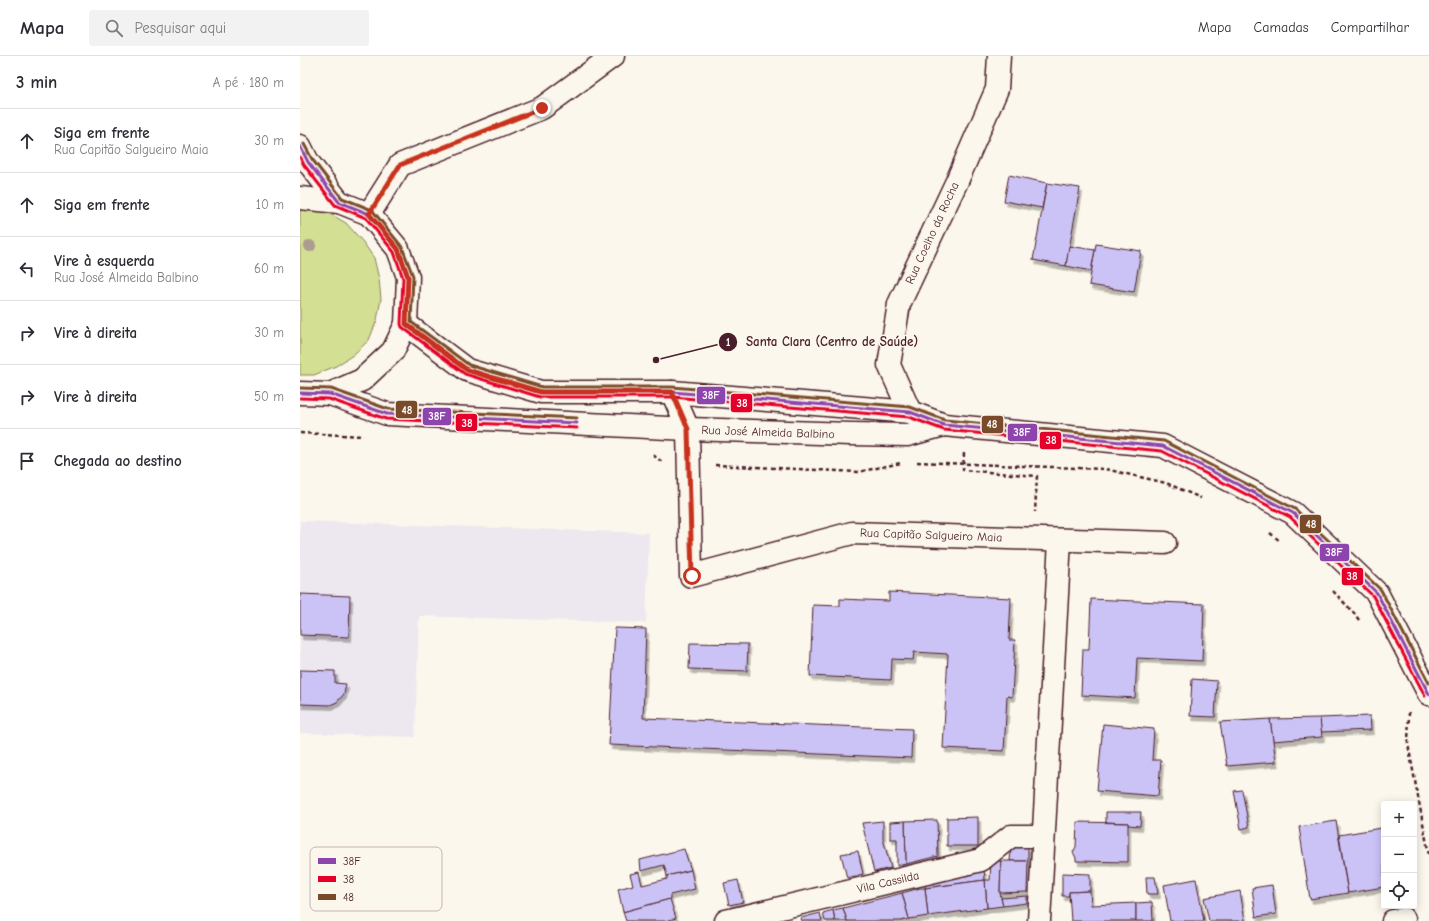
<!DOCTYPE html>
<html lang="pt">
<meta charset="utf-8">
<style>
:root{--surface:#fff;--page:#f2f2f3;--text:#2b2b33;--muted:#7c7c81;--line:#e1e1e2}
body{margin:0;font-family:"Comic Neue",sans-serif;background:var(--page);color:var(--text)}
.controls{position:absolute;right:12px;bottom:12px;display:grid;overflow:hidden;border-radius:4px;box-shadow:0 2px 10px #0003}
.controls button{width:36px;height:36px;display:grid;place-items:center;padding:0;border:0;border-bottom:1px solid var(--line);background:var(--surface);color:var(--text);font:20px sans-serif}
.stop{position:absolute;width:12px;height:12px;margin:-9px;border:3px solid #c8321e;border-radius:50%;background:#fff}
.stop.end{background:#c8321e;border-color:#fff;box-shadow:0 1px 4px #0008}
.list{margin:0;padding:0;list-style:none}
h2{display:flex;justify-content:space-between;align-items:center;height:52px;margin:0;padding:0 16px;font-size:17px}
h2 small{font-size:13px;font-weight:400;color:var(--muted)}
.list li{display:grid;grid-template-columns:26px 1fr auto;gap:12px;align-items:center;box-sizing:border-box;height:64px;padding:0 16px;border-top:1px solid var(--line)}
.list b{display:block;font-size:15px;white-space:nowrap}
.list p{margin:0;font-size:13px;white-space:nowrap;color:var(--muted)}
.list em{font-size:13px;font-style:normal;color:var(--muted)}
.icon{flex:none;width:22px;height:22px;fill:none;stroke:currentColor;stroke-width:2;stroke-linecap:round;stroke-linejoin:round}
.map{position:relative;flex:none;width:1129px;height:865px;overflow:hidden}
header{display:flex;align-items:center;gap:24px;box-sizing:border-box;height:56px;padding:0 20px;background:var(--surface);border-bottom:1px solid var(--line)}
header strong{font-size:19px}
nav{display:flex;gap:22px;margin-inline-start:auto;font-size:14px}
.search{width:280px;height:36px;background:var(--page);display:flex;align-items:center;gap:10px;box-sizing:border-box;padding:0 14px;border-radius:4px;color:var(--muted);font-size:15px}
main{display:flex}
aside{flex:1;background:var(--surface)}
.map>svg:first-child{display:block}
</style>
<header>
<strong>Mapa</strong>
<div class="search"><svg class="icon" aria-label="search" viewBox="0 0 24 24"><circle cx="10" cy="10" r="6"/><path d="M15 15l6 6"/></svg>Pesquisar aqui</div>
<nav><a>Mapa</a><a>Camadas</a><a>Compartilhar</a></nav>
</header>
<main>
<aside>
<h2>3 min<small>A pé · 180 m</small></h2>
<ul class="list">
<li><svg class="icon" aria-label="ahead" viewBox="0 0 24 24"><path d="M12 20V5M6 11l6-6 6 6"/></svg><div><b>Siga em frente</b><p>Rua Capitão Salgueiro Maia</p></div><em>30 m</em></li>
<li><svg class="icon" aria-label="ahead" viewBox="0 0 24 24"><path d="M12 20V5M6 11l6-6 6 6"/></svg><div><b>Siga em frente</b></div><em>10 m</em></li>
<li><svg class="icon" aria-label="left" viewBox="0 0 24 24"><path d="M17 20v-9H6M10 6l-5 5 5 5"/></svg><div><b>Vire à esquerda</b><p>Rua José Almeida Balbino</p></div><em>60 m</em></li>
<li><svg class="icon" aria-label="right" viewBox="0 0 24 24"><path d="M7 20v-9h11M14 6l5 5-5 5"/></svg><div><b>Vire à direita</b></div><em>30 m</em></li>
<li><svg class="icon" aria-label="right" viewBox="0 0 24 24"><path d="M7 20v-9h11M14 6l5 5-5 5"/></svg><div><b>Vire à direita</b></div><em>50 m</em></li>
<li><svg class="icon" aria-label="arrive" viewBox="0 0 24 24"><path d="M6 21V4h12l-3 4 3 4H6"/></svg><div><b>Chegada ao destino</b></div></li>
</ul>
</aside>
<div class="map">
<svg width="1129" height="865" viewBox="0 0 1129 865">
<defs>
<filter id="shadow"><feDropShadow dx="2.5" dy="4.5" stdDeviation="0" flood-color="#0004"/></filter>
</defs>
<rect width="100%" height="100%" fill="#fbf7ec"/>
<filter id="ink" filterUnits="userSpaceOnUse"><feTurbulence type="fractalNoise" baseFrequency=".025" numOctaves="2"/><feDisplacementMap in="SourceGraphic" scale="8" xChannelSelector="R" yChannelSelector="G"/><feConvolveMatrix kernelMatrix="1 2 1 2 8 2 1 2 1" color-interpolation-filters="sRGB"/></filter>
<g filter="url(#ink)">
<!-- built -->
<path fill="#ede7ef" d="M 0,465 L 349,477 L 346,567 L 119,560 L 115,681 L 0,677 Z"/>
<!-- green -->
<path fill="#d3df92" stroke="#8e7f5e" d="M 0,154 L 25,155 L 46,167 L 63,186 L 74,202 L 79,223 L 81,243 L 77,264 L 69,284 L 53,299 L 36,310 L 14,319 L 0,319 Z"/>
<!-- building -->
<g fill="#cbc3f6" stroke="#4a1f2b" filter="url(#shadow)">
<path d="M 709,119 L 747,127 L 742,152 L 704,145 Z"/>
<path d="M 747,127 L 780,132 L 766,210 L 733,204 Z"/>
<path d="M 796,188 L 841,195 L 834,236 L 789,229 Z"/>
<path d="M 769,190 L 795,194 L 791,215 L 766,210 Z"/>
<path d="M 589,536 L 711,542 L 709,584 L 715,584 L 712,641 L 707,640 L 704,695 L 643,692 L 648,598 L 614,596 L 613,604 L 592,603 L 591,624 L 510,620 L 513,549 L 540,550 L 540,543 L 589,545 Z"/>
<path d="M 0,538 L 50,540 L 49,581 L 0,579 Z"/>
<path d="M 791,543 L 904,548 L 902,605 L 837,602 L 835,642 L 781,639 L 783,593 L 789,593 Z"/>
<path d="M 315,572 L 346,573 L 343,662 L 612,673 L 611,702 L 309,689 Z"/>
<path d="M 390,587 L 448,588 L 447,615 L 389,613 Z"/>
<path d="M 0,614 L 35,615 L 35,627 L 46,628 L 44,638 L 37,646 L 30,649 L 0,648 Z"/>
<path d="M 892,623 L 917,625 L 915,661 L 890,660 Z"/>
<path d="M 1070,660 L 1071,674 L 1021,676 L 1020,662 Z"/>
<path d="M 1020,662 L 1022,681 L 973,685 L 970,663 Z"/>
<path d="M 970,663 L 976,706 L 927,710 L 920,666 Z"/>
<path d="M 803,668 L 854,673 L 852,704 L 861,704 L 858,740 L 797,735 Z"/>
<path d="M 942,734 L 949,771 L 941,773 L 934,735 Z"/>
<path d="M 806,756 L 841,756 L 840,770 L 828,769 L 828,767 L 806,766 Z"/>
<path d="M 678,761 L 678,790 L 647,790 L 647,762 Z"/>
<path d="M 637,764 L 638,800 L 606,808 L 605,765 Z"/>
<path d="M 583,765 L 583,783 L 591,812 L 574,816 L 562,767 Z"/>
<path d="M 605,765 L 606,808 L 597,810 L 597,783 L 590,783 L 590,766 Z"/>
<path d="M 1036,765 L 1048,837 L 1010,843 L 999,771 Z"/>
<path d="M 777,766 L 828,767 L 828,806 L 776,805 L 776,802 L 773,796 L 776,791 Z"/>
<path d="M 1081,772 L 1084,791 L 1084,831 L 1048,837 L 1039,779 Z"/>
<path d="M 728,790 L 728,805 L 710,805 L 711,792 Z"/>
<path d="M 384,793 L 391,814 L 367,820 L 364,809 L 341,815 L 340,804 Z"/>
<path d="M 558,795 L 563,818 L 547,822 L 541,798 Z"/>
<path d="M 691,804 L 701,805 L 700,837 L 703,850 L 687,852 L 685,824 L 690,824 Z"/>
<path d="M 701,805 L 728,805 L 727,836 L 700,837 Z"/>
<path d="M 684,813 L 685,824 L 625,832 L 625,827 L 650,823 Z"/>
<path d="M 391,814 L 395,833 L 370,839 L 370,843 L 323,856 L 318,833 L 333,829 L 330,818 L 339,816 L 342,829 L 367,823 L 367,820 Z"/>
<path d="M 762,817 L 790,818 L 790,835 L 769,836 L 769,840 L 762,840 Z"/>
<path d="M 846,821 L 855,821 L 858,838 L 847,838 Z"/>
<path d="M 896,823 L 904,865 L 870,865 L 864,829 Z"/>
<path d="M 438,824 L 443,846 L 429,849 L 424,827 Z"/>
<path d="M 685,824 L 687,852 L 628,860 L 625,832 Z"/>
<path d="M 972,829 L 976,858 L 956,861 L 952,832 Z"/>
<path d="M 620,832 L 625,832 L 628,860 L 609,863 L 602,837 Z"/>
<path d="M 790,835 L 791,849 L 836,847 L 836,865 L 771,865 L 769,836 Z"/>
<path d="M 940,835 L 945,865 L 909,865 L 904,842 Z"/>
<path d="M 602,837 L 609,863 L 601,865 L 547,865 L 543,852 Z"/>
<path d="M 727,840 L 727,847 L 703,850 L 701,842 Z"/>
<path d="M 370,843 L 376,862 L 366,865 L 326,865 L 323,856 Z"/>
<path d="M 852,846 L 853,865 L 836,865 L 836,847 Z"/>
<path d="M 543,852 L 547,865 L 535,865 L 533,854 Z"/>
<path d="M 533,854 L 535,865 L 525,865 L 523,857 Z"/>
<path d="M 520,857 L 522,865 L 502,865 L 501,862 Z"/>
</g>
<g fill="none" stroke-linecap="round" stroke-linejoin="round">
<!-- street casing -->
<g stroke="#4a1f2b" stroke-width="25">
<g id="street">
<path d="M 69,158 L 100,109 L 242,52 L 313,0"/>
<path d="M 610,356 L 589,309 L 599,248 L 657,125 L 697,33 L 699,0"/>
<path d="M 388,373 L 391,520 L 552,477 L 865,487"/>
<path d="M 426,865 L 681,804 L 711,780 L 743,780"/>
<path d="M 739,865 L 760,484"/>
<path d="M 1093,865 L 1104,863"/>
</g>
</g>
<!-- secondary casing -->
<g stroke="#4a1f2b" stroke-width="25">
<g id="secondary">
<path d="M 0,90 L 8,106 L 39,146"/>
<path d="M 0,142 L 39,146 L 69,158 L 98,193 L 108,221 L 106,268 L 93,295 L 62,324 L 30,338 L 0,337"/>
<path d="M 106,268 L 167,314 L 241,336 L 372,336 L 610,356 L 644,369 L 863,390 L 993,457 L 1077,537 L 1129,638"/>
<path d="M 372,336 L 388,373"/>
<path d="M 30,338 L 87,358 L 388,373 L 551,378 L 608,379 L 644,369"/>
</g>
</g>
<!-- path -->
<g stroke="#4a1f2b" stroke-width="2.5" stroke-dasharray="4 3" stroke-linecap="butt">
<path d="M 0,377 L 63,380"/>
<path d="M 664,397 L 663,414 L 737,420 L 735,456"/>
<path d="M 353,399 L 362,406"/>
<path d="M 617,406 L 805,413 L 866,427 L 901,442"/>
<path d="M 415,409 L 558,416 L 601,407"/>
<path d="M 970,477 L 980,485"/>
<path d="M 1033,535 L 1054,557 L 1059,564"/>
<path d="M 1109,656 L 1108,688 L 1129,799"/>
</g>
<!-- street -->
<use href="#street" stroke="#fbf7ec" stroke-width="22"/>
<!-- secondary -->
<use href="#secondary" stroke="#fbf7ec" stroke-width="22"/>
<!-- bus-1 casing -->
<g stroke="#fbf7ec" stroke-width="6">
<g id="bus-1">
<path d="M 0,90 L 8,106 L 39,146 L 69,158 L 98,193 L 108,221 L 106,268 L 167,314 L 241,336 L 372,336 L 610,356 L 644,369 L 863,390 L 993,457 L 1077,537 L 1129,638"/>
<path d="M 0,337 L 30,338 L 87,358 L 277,367"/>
</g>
</g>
<!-- bus-2 casing -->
<g stroke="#fbf7ec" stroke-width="6">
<g id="bus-2">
<path d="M 0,101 L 4,109 L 35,149 L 66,162 L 94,196 L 103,222 L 101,268 L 102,271 L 165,318 L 240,341 L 372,341 L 609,361 L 644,374 L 862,395 L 990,461 L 1073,540 L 1125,640"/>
<path d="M 0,342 L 29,343 L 86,363 L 277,372"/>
</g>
</g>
<!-- bus-3 casing -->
<g stroke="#fbf7ec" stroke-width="6">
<g id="bus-3">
<path d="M 4,88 L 12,103 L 42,142 L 72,154 L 102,191 L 113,220 L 111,266 L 169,309 L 242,331 L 372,331 L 610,351 L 645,364 L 864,385 L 995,453 L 1081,534 L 1129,627"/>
<path d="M 0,332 L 31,333 L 88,353 L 277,362"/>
</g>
</g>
<!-- bus-1 -->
<use href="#bus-1" stroke="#8e44ad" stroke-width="3"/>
<!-- bus-2 -->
<use href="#bus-2" stroke="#e4002b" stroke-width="3"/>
<!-- bus-3 -->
<use href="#bus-3" stroke="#7a4b2a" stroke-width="3"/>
</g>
<!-- trees -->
<circle fill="#ac9b90" cx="10" cy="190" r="6"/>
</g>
<g fill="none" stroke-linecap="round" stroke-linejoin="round" filter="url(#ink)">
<!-- route -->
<path stroke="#c8321e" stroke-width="5" d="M 242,52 L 100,109 L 69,158 L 98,193 L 108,221 L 106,268 L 167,314 L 241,336 L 372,336 L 388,373 L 392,520"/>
</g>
<g text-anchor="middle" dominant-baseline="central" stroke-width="3" stroke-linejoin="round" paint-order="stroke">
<!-- street labels -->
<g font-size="12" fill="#4a1f2b" stroke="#fbf7ec">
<text transform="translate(632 177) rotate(-65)">Rua Coelho da Rocha</text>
<text transform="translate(468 376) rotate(2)">Rua José Almeida Balbino</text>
<text transform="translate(631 479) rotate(2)">Rua Capitão Salgueiro Maia</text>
<text transform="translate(588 826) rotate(-13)">Vila Cassilda</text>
</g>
</g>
<!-- legend -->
<rect x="10" y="791" width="132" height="64" rx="6" fill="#fbf7ec" stroke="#c6b6b2" stroke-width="1"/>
<rect x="18" y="802" width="18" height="6" fill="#8e44ad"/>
<rect x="18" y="820" width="18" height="6" fill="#e4002b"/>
<rect x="18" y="838" width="18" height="6" fill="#7a4b2a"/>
<g font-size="11" fill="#4a1f2b">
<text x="43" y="809">38F</text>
<text x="43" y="827">38</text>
<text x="43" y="845">48</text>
</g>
<!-- callouts -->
<path fill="none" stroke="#4a1f2b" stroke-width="1.5" d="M356 304L428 286"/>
<g fill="#4a1f2b" stroke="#fbf7ec" stroke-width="1.5">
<circle cx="356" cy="304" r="4"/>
<circle cx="428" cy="286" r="10"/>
</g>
<g font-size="12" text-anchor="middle" font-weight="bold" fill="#fff">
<text x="428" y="290">1</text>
</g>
<g font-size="13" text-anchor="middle" font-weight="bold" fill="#4a1f2b" stroke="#fbf7ec" stroke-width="3" stroke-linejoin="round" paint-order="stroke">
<text x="532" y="290">Santa Clara (Centro de Saúde)</text>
</g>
<g stroke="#fbf7ec" stroke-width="1.5">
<rect x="396" y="330" width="30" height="19" rx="4" fill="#8e44ad"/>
<rect x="430" y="337" width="23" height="20" rx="4" fill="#e4002b"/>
<rect x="95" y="344" width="23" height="19" rx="4" fill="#7a4b2a"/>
<rect x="122" y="351" width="30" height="19" rx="4" fill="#8e44ad"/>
<rect x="155" y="357" width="23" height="19" rx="4" fill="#e4002b"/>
<rect x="681" y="359" width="23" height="19" rx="4" fill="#7a4b2a"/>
<rect x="707" y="367" width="31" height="19" rx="4" fill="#8e44ad"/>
<rect x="739" y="375" width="23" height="19" rx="4" fill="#e4002b"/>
<rect x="999" y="458" width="23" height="20" rx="4" fill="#7a4b2a"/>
<rect x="1019" y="487" width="31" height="19" rx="4" fill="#8e44ad"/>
<rect x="1041" y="511" width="23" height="19" rx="4" fill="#e4002b"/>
</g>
<g font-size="11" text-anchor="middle" font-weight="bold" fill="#fff">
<text x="411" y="343">38F</text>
<text x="442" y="351">38</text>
<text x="107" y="358">48</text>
<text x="137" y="364">38F</text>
<text x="167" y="371">38</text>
<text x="692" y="372">48</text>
<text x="722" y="380">38F</text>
<text x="751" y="388">38</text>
<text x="1011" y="472">48</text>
<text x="1034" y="500">38F</text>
<text x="1052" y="524">38</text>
</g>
</svg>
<div class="controls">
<button>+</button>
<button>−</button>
<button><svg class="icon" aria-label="locate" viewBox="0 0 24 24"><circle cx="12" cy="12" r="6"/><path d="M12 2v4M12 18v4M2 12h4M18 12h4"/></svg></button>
</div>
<div class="stop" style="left:392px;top:520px"></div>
<div class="stop end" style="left:242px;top:52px"></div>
</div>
</main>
